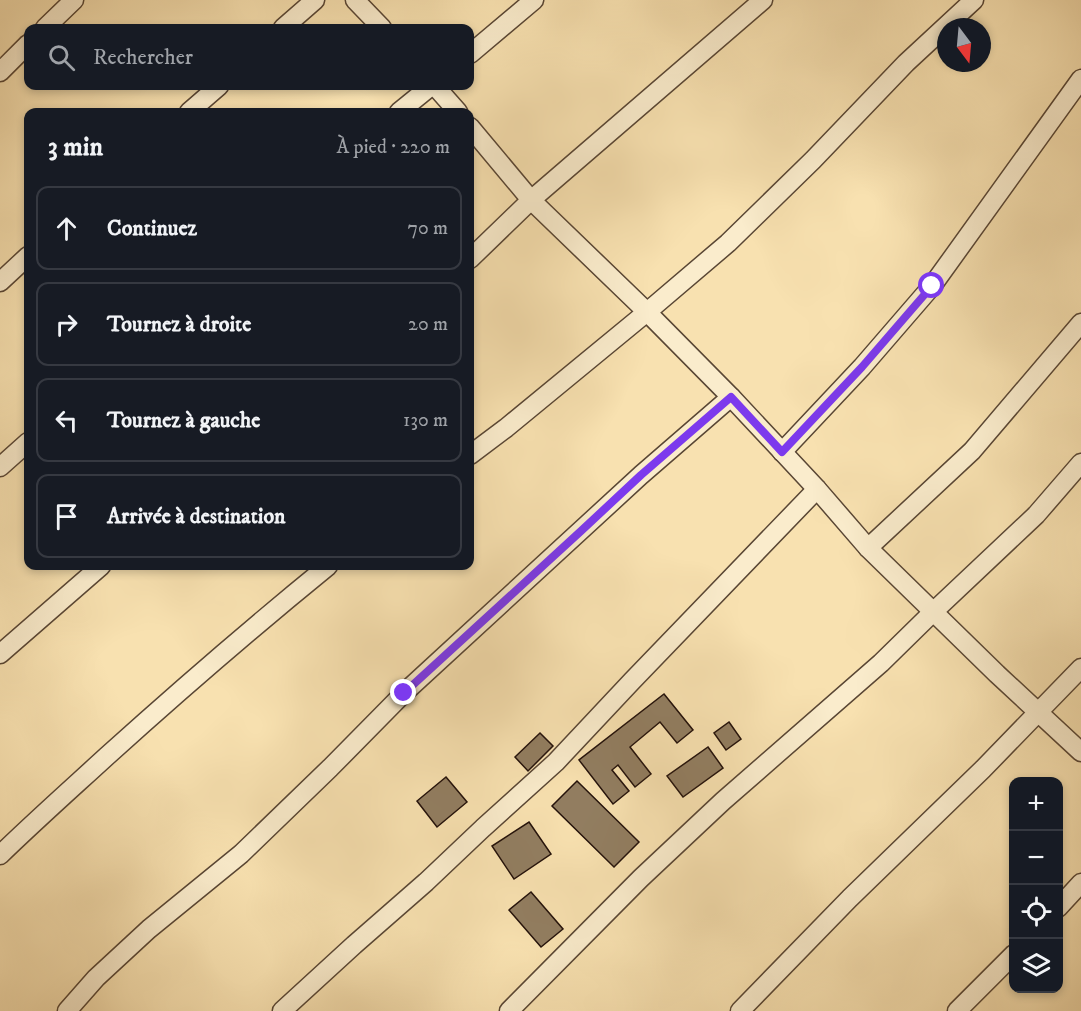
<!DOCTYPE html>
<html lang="fr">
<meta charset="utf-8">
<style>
:root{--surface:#171b24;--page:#242831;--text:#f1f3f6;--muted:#9ea1a6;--line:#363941}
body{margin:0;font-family:"IM FELL DW Pica",serif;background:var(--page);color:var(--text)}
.controls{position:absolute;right:18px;bottom:18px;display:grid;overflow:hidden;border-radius:12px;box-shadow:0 3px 9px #0003}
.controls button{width:54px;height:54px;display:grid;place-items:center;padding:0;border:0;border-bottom:2px solid var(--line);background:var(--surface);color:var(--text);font:30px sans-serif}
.compass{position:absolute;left:937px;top:18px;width:54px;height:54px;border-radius:50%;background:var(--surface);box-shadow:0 3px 9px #0003;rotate:164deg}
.stop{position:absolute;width:18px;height:18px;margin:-14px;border:4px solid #7c3aed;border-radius:50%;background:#fff}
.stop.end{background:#7c3aed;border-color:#fff;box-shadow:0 2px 6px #0008}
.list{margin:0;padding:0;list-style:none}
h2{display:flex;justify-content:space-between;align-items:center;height:78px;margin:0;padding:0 24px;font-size:26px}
h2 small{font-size:20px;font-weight:400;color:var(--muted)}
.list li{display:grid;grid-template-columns:39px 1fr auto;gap:18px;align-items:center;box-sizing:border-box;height:84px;margin:0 12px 12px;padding:0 12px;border:2px solid var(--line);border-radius:12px}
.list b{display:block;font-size:22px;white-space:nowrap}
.list em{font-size:20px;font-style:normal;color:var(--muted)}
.icon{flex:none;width:33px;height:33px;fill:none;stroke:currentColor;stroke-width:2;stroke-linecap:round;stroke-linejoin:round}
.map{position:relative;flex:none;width:1081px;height:1011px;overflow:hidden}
.search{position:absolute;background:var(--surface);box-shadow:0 3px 9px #0003;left:24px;top:24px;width:450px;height:66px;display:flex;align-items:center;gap:15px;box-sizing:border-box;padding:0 21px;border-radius:12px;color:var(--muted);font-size:22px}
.panel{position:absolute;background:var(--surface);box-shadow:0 3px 9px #0003;left:24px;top:108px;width:450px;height:462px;border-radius:12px}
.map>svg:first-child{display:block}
</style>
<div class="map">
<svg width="1081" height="1011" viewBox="0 0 1081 1011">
<rect width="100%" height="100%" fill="#f8e1b0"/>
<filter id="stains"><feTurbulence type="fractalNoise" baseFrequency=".00333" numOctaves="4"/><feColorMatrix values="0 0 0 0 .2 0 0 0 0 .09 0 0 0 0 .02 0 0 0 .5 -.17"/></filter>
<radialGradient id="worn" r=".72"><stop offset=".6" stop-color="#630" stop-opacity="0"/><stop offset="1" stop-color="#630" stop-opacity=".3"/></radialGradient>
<!-- building -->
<g fill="#927e61" stroke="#24120b" stroke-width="1.5">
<path d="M 664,694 L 693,730 L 677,743 L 660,722 L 630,747 L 651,774 L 635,787 L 618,765 L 612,770 L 629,791 L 613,804 L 579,760 Z"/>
<path d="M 729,722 L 741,739 L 726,750 L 714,733 Z"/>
<path d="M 540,733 L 553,746 L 528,771 L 515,757 Z"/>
<path d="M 708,747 L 723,768 L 683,797 L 667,776 Z"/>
<path d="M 446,777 L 467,802 L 437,827 L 417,801 Z"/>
<path d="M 577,781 L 639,842 L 614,867 L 552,806 Z"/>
<path d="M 529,822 L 551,854 L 514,879 L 492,846 Z"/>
<path d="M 531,892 L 563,929 L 541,947 L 509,910 Z"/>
</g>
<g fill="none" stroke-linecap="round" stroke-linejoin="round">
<!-- street casing -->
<g stroke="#594634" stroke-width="21">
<g id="street">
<path d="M 355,0 L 382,28"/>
<path d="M 45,28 L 74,0"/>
<path d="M 283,28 L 315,0"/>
<path d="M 470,54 L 534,0"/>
<path d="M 0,72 L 28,44"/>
<path d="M 435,86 L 458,112"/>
<path d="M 189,112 L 219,86"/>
<path d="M 399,112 L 431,86"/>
<path d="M 470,127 L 531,200 L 647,312 L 731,397 L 817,489 L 868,548 L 997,674 L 1081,752"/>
<path d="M 470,259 L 531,200 L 763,0"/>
<path d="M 0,282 L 28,256"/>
<path d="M 782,452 L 862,367 L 932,286 L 1081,79"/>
<path d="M 470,455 L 506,428 L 647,312 L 728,243 L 813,160 L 906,63 L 974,0"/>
<path d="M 0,467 L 28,442"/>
<path d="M 868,548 L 972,451 L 1081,323"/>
<path d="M 0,654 L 101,566"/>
<path d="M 0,855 C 35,821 71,789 107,756 C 179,691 253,627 328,566"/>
<path d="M 1058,908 L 1081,883"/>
<path d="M 67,1011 L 96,978 L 149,929 L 241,854 L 330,768 L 404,693 L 641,475 L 731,397"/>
<path d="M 282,1011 L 354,945 L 426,882 L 483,828 L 556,762 L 632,681 L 817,489"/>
<path d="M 509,1011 L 641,878 L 723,801 L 881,663 L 932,613 L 1036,515 L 1081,463"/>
<path d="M 740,1011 L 850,898 L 983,769 L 1081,668"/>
<path d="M 957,1011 L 1014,954"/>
</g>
</g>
<!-- street -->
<use href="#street" stroke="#faeccc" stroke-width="18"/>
</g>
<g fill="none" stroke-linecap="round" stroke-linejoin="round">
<!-- route -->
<path stroke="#7c3aed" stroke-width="8" d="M 404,693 L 581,531 L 641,475 L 731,397 L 782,452 L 862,367 L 932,286"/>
</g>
<rect width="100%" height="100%" filter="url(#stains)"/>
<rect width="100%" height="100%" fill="url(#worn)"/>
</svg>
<div class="controls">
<button>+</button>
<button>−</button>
<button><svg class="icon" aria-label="locate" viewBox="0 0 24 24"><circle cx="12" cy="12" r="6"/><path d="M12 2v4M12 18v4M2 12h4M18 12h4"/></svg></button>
<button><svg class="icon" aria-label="layers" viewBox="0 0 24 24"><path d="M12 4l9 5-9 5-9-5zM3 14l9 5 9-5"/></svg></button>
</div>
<svg class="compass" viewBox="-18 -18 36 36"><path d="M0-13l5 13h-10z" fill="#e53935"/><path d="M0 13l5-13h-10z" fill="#9ea1a6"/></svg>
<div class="stop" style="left:932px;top:286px"></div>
<div class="stop end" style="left:404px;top:693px"></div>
<div class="search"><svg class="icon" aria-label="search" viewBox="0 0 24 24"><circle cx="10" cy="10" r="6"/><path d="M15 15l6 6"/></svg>Rechercher</div>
<section class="panel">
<h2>3 min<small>À pied · 220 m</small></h2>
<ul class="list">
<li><svg class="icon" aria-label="ahead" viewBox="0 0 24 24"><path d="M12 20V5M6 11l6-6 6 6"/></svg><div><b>Continuez</b></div><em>70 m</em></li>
<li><svg class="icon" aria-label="right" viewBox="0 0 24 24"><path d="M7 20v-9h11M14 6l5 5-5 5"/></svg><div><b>Tournez à droite</b></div><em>20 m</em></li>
<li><svg class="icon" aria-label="left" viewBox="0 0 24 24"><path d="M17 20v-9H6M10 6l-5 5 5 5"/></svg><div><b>Tournez à gauche</b></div><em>130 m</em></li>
<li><svg class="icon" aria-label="arrive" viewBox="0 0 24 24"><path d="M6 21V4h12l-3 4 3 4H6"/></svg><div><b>Arrivée à destination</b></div></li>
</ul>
</section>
</div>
